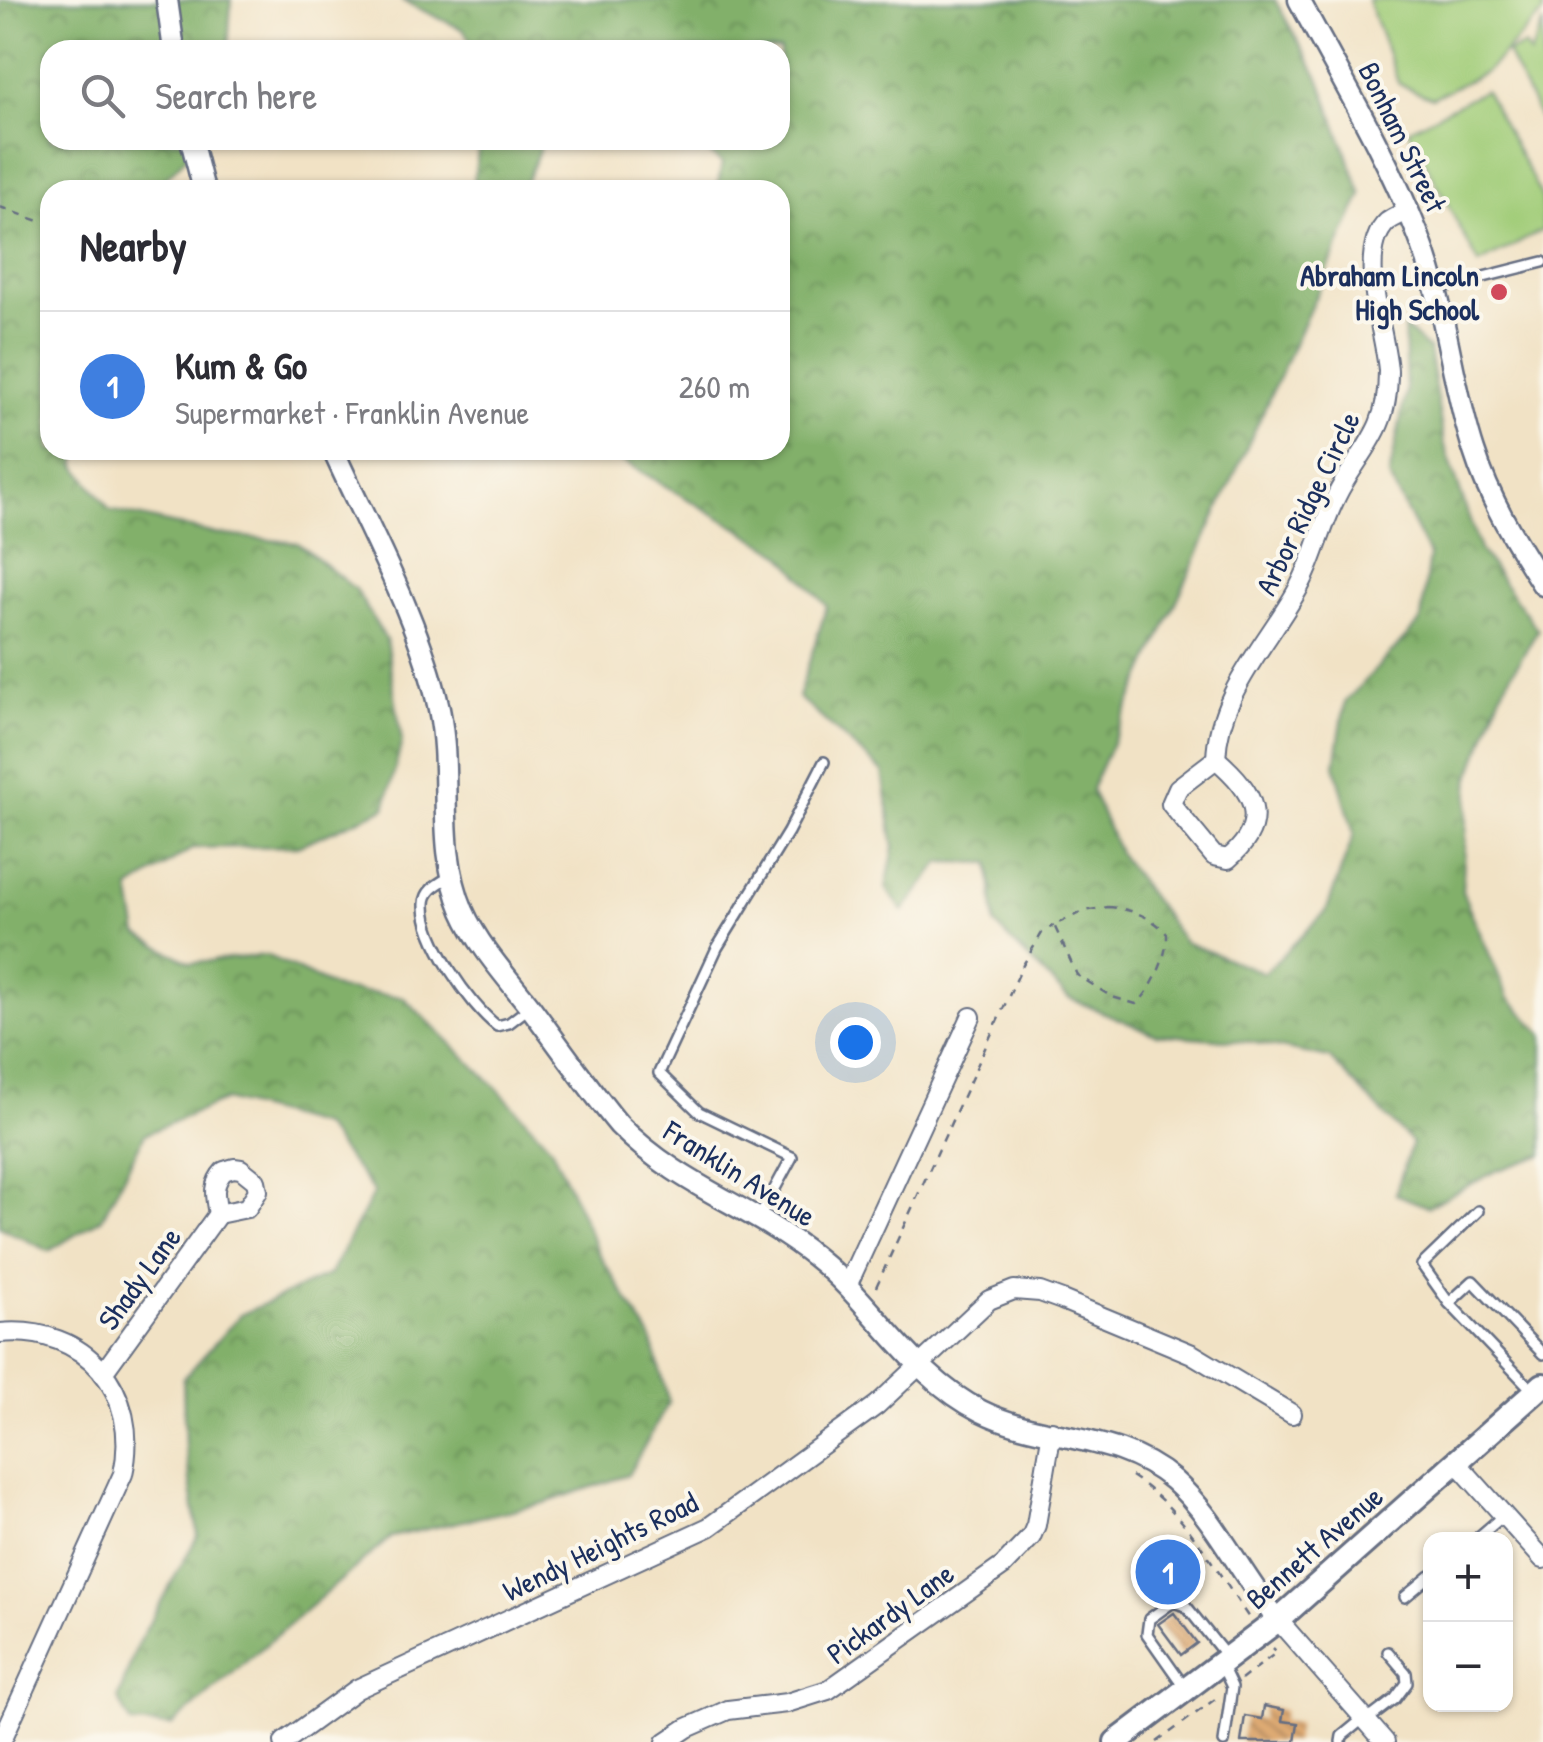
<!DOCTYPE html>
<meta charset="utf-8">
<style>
:root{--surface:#fff;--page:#f7f7f7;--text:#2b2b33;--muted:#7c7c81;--line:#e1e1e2;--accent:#d93025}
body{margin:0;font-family:"Patrick Hand",sans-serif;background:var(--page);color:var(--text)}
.controls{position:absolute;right:30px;bottom:30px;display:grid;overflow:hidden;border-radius:20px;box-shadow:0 2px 8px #0004}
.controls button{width:90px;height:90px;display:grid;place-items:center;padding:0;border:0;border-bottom:2px solid var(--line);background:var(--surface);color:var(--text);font:50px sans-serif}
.you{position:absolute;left:855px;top:1042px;width:35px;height:35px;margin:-25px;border:8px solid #fff;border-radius:50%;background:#1a73e8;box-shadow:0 0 0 15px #1a73e833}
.badge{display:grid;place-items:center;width:65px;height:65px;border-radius:50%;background:var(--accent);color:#fff;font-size:32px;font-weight:700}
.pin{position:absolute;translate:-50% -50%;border:5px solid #fff;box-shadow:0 2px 10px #0006}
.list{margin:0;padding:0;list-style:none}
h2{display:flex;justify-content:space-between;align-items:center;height:130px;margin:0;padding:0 40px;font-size:42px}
h2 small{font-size:32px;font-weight:400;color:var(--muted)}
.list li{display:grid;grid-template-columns:65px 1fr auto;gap:30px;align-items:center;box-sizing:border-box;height:150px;padding:0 40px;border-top:2px solid var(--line)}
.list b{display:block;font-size:38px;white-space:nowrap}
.list p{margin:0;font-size:32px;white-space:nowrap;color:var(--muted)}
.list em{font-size:32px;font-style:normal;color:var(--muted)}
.icon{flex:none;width:55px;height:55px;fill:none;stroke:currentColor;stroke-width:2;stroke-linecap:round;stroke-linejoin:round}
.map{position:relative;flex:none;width:1543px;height:1742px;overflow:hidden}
.search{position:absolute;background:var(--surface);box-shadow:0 2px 8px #0004;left:40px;top:40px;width:750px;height:110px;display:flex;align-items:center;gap:25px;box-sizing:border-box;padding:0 35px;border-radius:30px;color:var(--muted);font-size:38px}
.panel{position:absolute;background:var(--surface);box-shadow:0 2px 8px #0004;left:40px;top:180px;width:750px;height:280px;border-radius:30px}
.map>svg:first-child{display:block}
</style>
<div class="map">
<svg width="1543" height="1742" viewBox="0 0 1543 1742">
<defs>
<pattern id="forest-crowns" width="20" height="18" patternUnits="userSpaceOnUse" patternTransform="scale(2.5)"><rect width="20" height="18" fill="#82b06a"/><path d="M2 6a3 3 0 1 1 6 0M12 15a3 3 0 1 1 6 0" fill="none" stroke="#6a905a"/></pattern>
<pattern id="building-back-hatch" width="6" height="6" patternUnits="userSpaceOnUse" patternTransform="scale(2.5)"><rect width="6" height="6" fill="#deaa73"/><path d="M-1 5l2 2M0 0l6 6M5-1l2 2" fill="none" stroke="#b38b62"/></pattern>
</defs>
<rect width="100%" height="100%" fill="#fbf7ec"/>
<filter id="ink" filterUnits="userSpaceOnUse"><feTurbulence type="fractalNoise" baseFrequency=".01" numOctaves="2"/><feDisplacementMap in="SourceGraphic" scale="20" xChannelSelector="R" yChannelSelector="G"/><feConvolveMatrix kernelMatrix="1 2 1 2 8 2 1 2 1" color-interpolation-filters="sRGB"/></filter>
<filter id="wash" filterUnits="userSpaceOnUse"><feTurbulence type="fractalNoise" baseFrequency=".0048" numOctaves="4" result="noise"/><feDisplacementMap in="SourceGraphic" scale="40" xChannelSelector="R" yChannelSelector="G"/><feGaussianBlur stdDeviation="2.25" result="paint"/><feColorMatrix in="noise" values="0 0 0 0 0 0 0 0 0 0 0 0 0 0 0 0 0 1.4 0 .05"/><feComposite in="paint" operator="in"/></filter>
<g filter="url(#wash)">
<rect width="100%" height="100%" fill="#f1e2c5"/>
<!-- grass -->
<g fill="#a3cd7a" stroke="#5f7e6c" stroke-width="2.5">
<path d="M 1368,0 L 1543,0 L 1543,13 L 1486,72 L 1432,98 L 1399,84 Z"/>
<path d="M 1543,23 L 1543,125 L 1507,53 L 1524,46 L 1530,55 Z"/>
<path d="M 1485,90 L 1543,199 L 1543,230 L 1479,264 L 1408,130 Z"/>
</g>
<!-- forest -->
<g fill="url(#forest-crowns)" stroke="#4e7064" stroke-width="2.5">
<path d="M 0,0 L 231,0 L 228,50 L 50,50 L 50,140 L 203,140 L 154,190 L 50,190 L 50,450 L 80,450 L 76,465 L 110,510 L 216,534 L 298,543 L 355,589 L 386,640 L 402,741 L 385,808 L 298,846 L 193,848 L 130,889 L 138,935 L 191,963 L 267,955 L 338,989 L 403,997 L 496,1087 L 551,1147 L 599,1254 L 651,1338 L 669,1402 L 628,1475 L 544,1503 L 391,1537 L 171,1726 L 132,1724 L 118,1699 L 137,1645 L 198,1535 L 185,1449 L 183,1379 L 240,1315 L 330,1274 L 374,1192 L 322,1126 L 225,1100 L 145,1134 L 102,1218 L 49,1251 L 0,1227 Z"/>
<path d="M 401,0 L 1275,0 L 1319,78 L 1362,195 L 1091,789 L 1120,855 L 1184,942 L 1264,973 L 1326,912 L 1354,834 L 1335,765 L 1345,702 L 1421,621 L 1429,555 L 1389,477 L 1406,391 L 1404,327 L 1429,350 L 1444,443 L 1480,550 L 1538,630 L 1502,690 L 1470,777 L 1462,891 L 1508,997 L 1543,1034 L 1543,1155 L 1496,1171 L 1428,1207 L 1395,1194 L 1412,1143 L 1329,1058 L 1252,1042 L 1155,1034 L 1068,998 L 995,925 L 990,863 L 941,862 L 903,911 L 886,888 L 894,848 L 883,772 L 798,697 L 827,606 L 780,553 L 611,454 L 613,450 L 780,450 L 780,190 L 717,190 L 722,163 L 693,140 L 780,140 L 780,50 L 475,50 L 464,30 Z"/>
<path d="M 480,140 L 543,140 L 523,190 L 472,190 Z"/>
</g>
<g id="blocks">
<!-- building -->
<g fill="url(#building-back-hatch)">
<path d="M 1175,1546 L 1195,1572 L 1161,1598 L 1141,1572 Z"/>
<path d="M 1174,1613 L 1197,1643 L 1181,1655 L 1158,1624 Z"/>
<path d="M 1264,1706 L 1284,1710 L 1282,1721 L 1298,1723 L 1295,1742 L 1241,1742 L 1245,1716 L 1262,1719 Z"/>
</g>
</g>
</g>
<g filter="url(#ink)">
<use href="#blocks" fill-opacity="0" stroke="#666e82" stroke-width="2.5"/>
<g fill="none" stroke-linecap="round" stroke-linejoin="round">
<!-- service casing -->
<g stroke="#666e82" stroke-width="14">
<g id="service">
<path d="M 1436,289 L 1543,262"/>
<path d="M 451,876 C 440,883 425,889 425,904 C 424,940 470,1005 497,1026 L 509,1023 L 530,1007"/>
<path d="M 759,1218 L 792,1157 L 699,1112 L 659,1073 L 717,948 L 788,832 L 824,762"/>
<path d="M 1449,1303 L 1422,1265 L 1478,1211"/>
<path d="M 1534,1392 L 1449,1303 L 1473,1281 L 1543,1354"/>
<path d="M 1475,1540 L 1504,1515"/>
<path d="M 1405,1597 L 1430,1576"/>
<path d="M 1221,1664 L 1232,1687 L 1224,1742"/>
<path d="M 1185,1688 L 1147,1634 L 1149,1619 L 1173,1602 L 1186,1606 L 1227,1657"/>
<path d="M 1366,1721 L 1395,1699 L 1407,1683 L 1406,1673 L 1388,1652"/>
<path d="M 1341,1742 L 1342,1736 L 1364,1718"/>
</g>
</g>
<!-- minor casing -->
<g stroke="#666e82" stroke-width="22">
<g id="minor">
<path d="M 1216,759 C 1218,695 1263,649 1294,596 C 1313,565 1320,529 1336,497 C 1348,471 1368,450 1379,424 C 1386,408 1388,389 1388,371 C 1386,334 1355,252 1387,222 C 1392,218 1402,214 1407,211"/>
<path d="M 1216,759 C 1254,791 1272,822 1228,859 L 1214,856 L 1171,804 L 1178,788 Z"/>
<path d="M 234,1168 L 241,1169 L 256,1181 L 258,1191 L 247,1208 L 218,1214 C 215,1197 211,1185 224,1171 Z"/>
<path d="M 847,1286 L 971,1017"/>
<path d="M 0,1333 C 86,1325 141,1392 123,1474 L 1,1742"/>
<path d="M 103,1373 L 218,1214"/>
<path d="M 1456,1462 L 1543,1559"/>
<path d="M 1278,1620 L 1385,1742"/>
<path d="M 284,1742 L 357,1689 L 709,1527 L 877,1405 L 989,1300 L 1014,1290 L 1040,1292 L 1062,1300 L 1192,1354 L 1292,1414"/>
<path d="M 666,1742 L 687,1728 L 728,1710 L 787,1703 L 828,1690 L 1003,1566 L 1031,1537 L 1036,1525 L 1052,1431"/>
</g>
</g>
<!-- tertiary casing -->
<g stroke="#666e82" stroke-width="25">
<g id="tertiary">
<path d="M 167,0 L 174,50"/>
<path d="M 1299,0 C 1341,78 1387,155 1419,237 C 1446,306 1451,381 1474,451 C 1489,499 1516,543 1543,585"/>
<path d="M 191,140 L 204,190"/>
<path d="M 333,450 C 370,532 420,621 439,709 C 453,776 435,846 463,911 C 478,945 505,975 528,1004 C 558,1044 587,1086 619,1125 C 680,1187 750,1205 814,1256 C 874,1303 911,1376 981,1411 C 1043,1442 1117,1432 1173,1480 C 1216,1518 1241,1576 1278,1620"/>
</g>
</g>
<!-- secondary casing -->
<g stroke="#666e82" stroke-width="28">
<path id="secondary" d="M 1116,1742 L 1278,1620 L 1543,1385"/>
</g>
<!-- path -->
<g stroke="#666e82" stroke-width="2.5" stroke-dasharray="8 8" stroke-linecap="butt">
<path d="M 0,207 L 50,225"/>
<path d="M 1108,907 C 1129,908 1153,917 1167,934 C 1168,954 1152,992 1136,1004 L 1112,997 L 1077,975 L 1054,925 L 1084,911 Z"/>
<path d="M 876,1287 L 1023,965 L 1042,933 L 1054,925"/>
<path d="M 1131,1476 C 1185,1511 1214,1567 1249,1618"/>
<path d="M 1241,1680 L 1277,1652 L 1273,1648"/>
<path d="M 1157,1742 L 1218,1697"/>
</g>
<!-- service -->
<use href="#service" stroke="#fff" stroke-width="9"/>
<!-- minor -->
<use href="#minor" stroke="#fff" stroke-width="18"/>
<!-- tertiary -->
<use href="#tertiary" stroke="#fff" stroke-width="20"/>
<!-- secondary -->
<use href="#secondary" stroke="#fff" stroke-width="22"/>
</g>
</g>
<!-- markers -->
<circle fill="#d1495b" stroke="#fbf7ec" stroke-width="4" cx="1499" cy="292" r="10"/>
<g text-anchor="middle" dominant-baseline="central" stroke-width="8" stroke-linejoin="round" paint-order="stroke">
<!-- street labels -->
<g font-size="30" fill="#1b2f5e" stroke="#fbf7ec">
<text transform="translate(1403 137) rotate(64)">Bonham Street</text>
<text transform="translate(1307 503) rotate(-64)">Arbor Ridge Circle</text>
<text transform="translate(740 1173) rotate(32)">Franklin Avenue</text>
<text transform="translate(139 1278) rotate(-54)">Shady Lane</text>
<text transform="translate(600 1546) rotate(-26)">Wendy Heights Road</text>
<text transform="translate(1314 1547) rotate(-41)">Bennett Avenue</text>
<text transform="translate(890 1613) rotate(-36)">Pickardy Lane</text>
</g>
<!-- poi labels -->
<g font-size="30" font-weight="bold" fill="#1b2f5e" stroke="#fbf7ec" text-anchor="end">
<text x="1479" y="275">Abraham Lincoln<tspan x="1479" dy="34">High School</tspan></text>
</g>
</g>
</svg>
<div class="controls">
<button>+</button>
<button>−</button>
</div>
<div class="you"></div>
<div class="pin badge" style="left:1168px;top:1572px;background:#3f7fe0">1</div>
<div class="search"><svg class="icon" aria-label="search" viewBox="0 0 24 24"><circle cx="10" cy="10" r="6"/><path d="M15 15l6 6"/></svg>Search here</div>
<section class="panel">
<h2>Nearby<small></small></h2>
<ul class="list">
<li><span class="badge" style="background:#3f7fe0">1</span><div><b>Kum &amp; Go</b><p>Supermarket · Franklin Avenue</p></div><em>260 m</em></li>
</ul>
</section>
</div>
